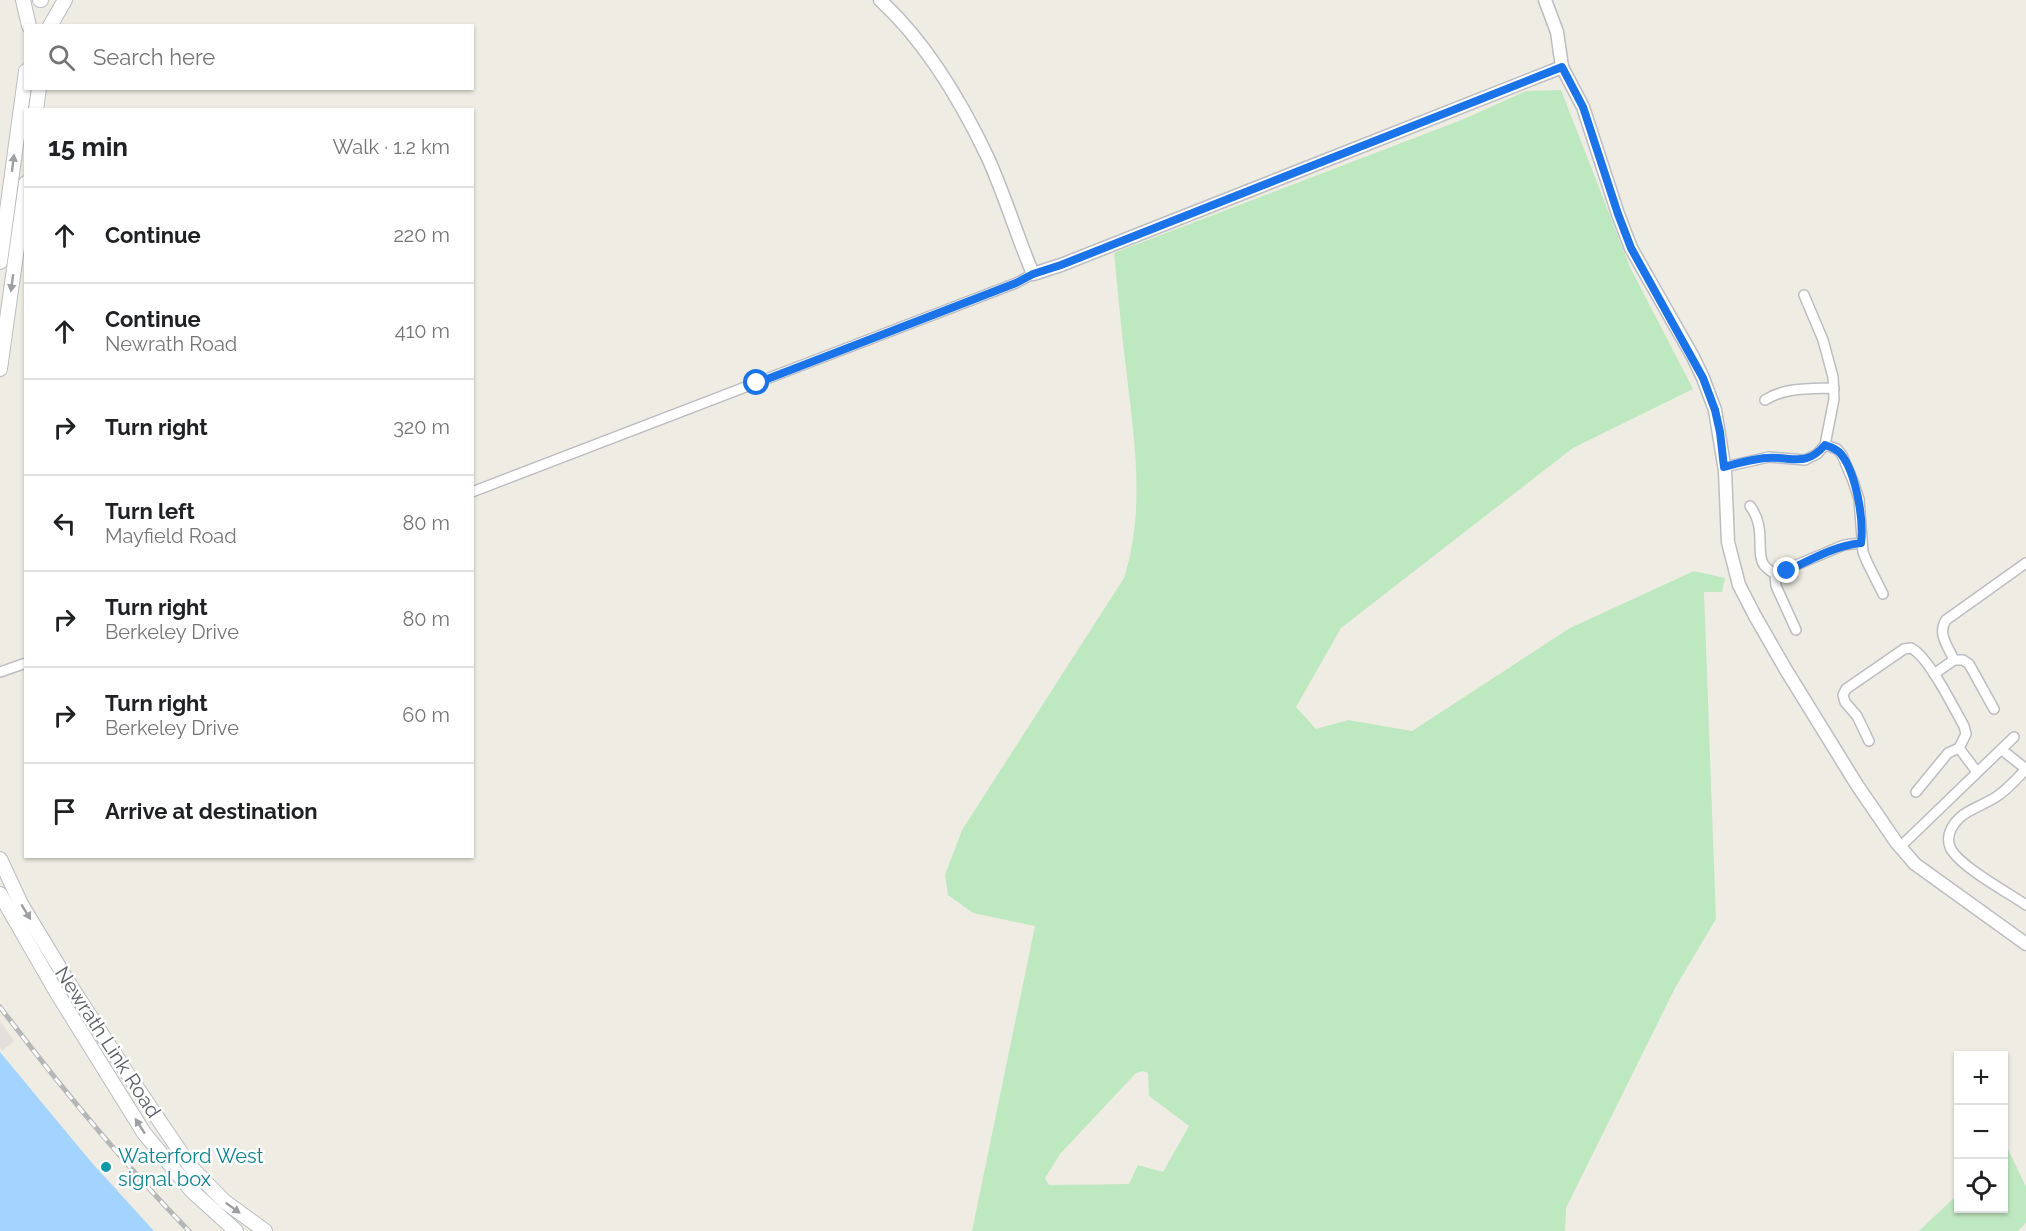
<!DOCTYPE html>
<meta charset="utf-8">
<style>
:root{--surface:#fff;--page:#f6f6f6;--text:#202124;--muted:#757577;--line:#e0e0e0}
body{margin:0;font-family:Raleway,sans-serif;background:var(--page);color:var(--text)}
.controls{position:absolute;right:18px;bottom:18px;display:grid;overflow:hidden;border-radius:0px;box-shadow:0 2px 4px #0004}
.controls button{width:54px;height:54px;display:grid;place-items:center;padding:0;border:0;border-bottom:2px solid var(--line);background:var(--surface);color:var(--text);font:30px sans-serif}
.stop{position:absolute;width:18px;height:18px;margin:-14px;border:4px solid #1a73e8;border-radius:50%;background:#fff}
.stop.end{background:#1a73e8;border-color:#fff;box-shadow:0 2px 6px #0008}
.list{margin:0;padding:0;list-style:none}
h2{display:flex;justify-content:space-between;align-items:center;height:78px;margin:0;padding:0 24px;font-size:26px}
h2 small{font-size:20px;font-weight:400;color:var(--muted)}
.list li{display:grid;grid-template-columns:39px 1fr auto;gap:18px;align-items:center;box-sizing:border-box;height:96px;padding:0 24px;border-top:2px solid var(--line)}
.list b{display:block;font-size:22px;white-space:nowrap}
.list p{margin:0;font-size:20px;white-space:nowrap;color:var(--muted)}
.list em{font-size:20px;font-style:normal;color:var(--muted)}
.icon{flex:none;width:33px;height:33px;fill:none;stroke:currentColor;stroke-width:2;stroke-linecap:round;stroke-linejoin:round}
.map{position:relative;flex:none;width:2026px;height:1231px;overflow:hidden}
.search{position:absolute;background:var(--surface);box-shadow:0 2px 4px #0004;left:24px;top:24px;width:450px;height:66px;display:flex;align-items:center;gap:15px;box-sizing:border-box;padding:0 21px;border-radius:0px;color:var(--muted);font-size:22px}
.panel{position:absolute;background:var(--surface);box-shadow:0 2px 4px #0004;left:24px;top:108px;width:450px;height:750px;border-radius:0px}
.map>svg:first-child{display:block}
</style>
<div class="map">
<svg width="2026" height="1231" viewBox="0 0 2026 1231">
<rect width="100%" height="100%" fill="#efede3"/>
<!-- industrial -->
<path fill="#e3e0db" d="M 0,1021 L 14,1041 L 2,1051 L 0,1048 Z"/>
<!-- green -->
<g fill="#bee8c0" fill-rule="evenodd">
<path d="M 1561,90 L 1630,267 L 1693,389 L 1573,448 L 1341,628 L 1296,707 L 1316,729 L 1348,720 L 1412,731 L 1570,628 L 1694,571 L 1725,578 L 1722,592 L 1704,592 L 1716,919 L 1675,988 L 1566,1208 L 1565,1231 L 972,1231 L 1035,926 L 973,913 L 948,895 L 945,875 L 962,830 L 1124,578 C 1146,509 1134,438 1126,368 C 1121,330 1118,291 1114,253 L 1464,119 L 1526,91 ZM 1143,1071 L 1148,1073 L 1149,1096 L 1189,1126 L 1163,1172 L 1138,1165 L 1129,1184 L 1049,1185 L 1045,1178 L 1060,1154 L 1136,1073 Z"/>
<path d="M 2007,1147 L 2026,1187 L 2026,1223 L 2018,1231 L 1919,1231 L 1958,1194 L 1958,1208 L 2004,1208 L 2004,1151 Z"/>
</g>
<!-- water -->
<path fill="#a3d3ff" d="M 0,1052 L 92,1163 L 154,1231 L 0,1231 Z"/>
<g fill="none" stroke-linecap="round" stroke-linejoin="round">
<!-- minor casing -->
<g stroke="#bbbdc3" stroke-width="12">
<g id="minor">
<path d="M 1765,400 C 1785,387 1811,389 1834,388"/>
<path d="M 1825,445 L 1837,449 L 1842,455 L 1853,481 L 1859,499 L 1863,552 L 1867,562 L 1883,594"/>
<path d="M 1724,467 L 1769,457 L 1805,460 L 1817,454 L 1825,445 L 1834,399 L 1833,377 L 1823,340 L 1804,295"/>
<path d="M 472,492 L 1016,283 L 1033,274"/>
<path d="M 1750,506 C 1767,528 1755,553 1764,565 C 1767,569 1772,572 1775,574 L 1776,586 L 1796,630"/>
<path d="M 1775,574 L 1844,545 L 1861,543"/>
<path d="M 0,672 L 26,663"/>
<path d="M 1934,674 L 1954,660"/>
<path d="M 1994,709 L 1969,664 L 1963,660 L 1954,660 C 1948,646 1937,634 1946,620 L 2026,563"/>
<path d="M 1869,741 L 1857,716 L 1845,702 L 1843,695 L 1846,689 L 1904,649 L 1911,648 C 1929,657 1953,707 1964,726 L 1966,734 L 1959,748 L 1977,772"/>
<path d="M 2002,750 L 2026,769"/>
<path d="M 2026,769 C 2016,780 2007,790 1996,797 C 1985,804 1973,808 1963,815 C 1954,822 1945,834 1950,847 C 1957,865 2009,893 2026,905"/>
<path d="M 1916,792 L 1948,753 L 1959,748"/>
<path d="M 1900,847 L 2014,737"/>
</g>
</g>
<!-- tertiary casing -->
<g stroke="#bbbdc3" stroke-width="15">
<g id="tertiary">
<path d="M 880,0 C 927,43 961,101 988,158 C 1005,196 1017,236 1033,274 L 1061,265 L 1562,67"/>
<path d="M 1545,0 L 1557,32 L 1562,67 L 1583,107 L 1618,214 L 1631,248 L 1693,357 L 1703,378 L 1715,410 L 1725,471 L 1728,542 L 1739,585 L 1755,616 L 1786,670 L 1857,785 L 1896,842 L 1915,864 L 2026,944"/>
</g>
</g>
<!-- secondary casing -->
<g stroke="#b9bcc3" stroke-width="16">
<g id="secondary">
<path d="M 23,0 L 29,26"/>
<path d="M 40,0 L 41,0"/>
<path d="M 50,26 L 65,0"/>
<path d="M 36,110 L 39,88"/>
<path d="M 0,262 L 26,71"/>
<path d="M 0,369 L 26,183"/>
<path d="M 0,859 L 21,904 L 70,985 L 125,1070 L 190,1166 L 224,1201 L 265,1231"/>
<path d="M 0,894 L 57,993 L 144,1133 L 191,1190 L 236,1231"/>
</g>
</g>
<!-- minor -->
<use href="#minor" stroke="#fff" stroke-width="9"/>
<!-- tertiary -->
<use href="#tertiary" stroke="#fff" stroke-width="12"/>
<!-- secondary -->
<use href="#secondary" stroke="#fff" stroke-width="14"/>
<!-- rail casing -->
<g stroke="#b5b6b6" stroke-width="5">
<path id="rail" d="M 0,1007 C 59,1085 121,1161 189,1231"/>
</g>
<!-- rail -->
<use href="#rail" stroke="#fff" stroke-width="3" stroke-dasharray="9" stroke-linecap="butt"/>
</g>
<!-- one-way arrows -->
<defs><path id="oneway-solid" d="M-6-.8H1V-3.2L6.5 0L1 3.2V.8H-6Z" transform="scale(1.5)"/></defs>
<g fill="#9d9fa3">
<use href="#oneway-solid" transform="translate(13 163) rotate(-83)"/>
<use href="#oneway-solid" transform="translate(12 283) rotate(98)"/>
<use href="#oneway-solid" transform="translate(26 912) rotate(59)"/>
<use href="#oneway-solid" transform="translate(140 1126) rotate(-123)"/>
<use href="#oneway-solid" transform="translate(233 1208) rotate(36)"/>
</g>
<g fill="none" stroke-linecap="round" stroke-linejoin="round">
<!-- route -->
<path stroke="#1a73e8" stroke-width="8" d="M 757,383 L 1016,283 L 1033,274 L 1061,265 L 1562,67 L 1583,107 L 1618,214 L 1631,248 L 1703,378 L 1715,410 L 1720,432 L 1724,467 C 1738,463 1752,459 1767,458 C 1792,456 1805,468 1825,445 C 1831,447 1837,449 1841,454 C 1856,473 1864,519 1861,543 C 1834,546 1812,559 1787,571"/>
</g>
<!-- markers -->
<circle fill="#0f9aa8" stroke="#fff" stroke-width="2" cx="106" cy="1167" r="6"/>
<g text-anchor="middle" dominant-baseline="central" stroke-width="5" stroke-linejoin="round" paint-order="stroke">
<!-- street labels -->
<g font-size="20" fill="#5b5f65" stroke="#fff">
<text transform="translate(108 1042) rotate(57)">Newrath Link Road</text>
</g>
<!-- culture labels -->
<g font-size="20" fill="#0d838f" stroke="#fff" text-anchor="start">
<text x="118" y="1156">Waterford West<tspan x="118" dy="23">signal box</tspan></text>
</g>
</g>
</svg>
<div class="controls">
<button>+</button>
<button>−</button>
<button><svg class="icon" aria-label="locate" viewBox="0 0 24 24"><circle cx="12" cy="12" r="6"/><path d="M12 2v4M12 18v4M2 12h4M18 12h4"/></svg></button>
</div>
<div class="stop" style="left:757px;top:383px"></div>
<div class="stop end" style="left:1787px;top:571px"></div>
<div class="search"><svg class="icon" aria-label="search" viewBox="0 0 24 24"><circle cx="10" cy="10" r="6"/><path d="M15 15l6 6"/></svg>Search here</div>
<section class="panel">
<h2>15 min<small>Walk · 1.2 km</small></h2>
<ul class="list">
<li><svg class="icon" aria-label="ahead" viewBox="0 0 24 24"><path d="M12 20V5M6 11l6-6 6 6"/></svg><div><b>Continue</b></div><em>220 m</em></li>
<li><svg class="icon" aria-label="ahead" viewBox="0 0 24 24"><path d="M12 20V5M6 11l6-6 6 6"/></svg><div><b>Continue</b><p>Newrath Road</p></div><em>410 m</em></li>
<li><svg class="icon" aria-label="right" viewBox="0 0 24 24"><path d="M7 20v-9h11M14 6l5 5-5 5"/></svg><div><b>Turn right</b></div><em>320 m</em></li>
<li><svg class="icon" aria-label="left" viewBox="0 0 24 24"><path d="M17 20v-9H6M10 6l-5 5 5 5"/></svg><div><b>Turn left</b><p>Mayfield Road</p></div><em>80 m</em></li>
<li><svg class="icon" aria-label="right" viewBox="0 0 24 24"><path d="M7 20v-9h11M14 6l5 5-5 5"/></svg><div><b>Turn right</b><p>Berkeley Drive</p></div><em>80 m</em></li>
<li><svg class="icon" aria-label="right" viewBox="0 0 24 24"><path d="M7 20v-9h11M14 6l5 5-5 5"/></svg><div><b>Turn right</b><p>Berkeley Drive</p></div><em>60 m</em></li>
<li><svg class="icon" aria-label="arrive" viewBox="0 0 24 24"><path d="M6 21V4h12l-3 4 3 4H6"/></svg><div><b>Arrive at destination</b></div></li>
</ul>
</section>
</div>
